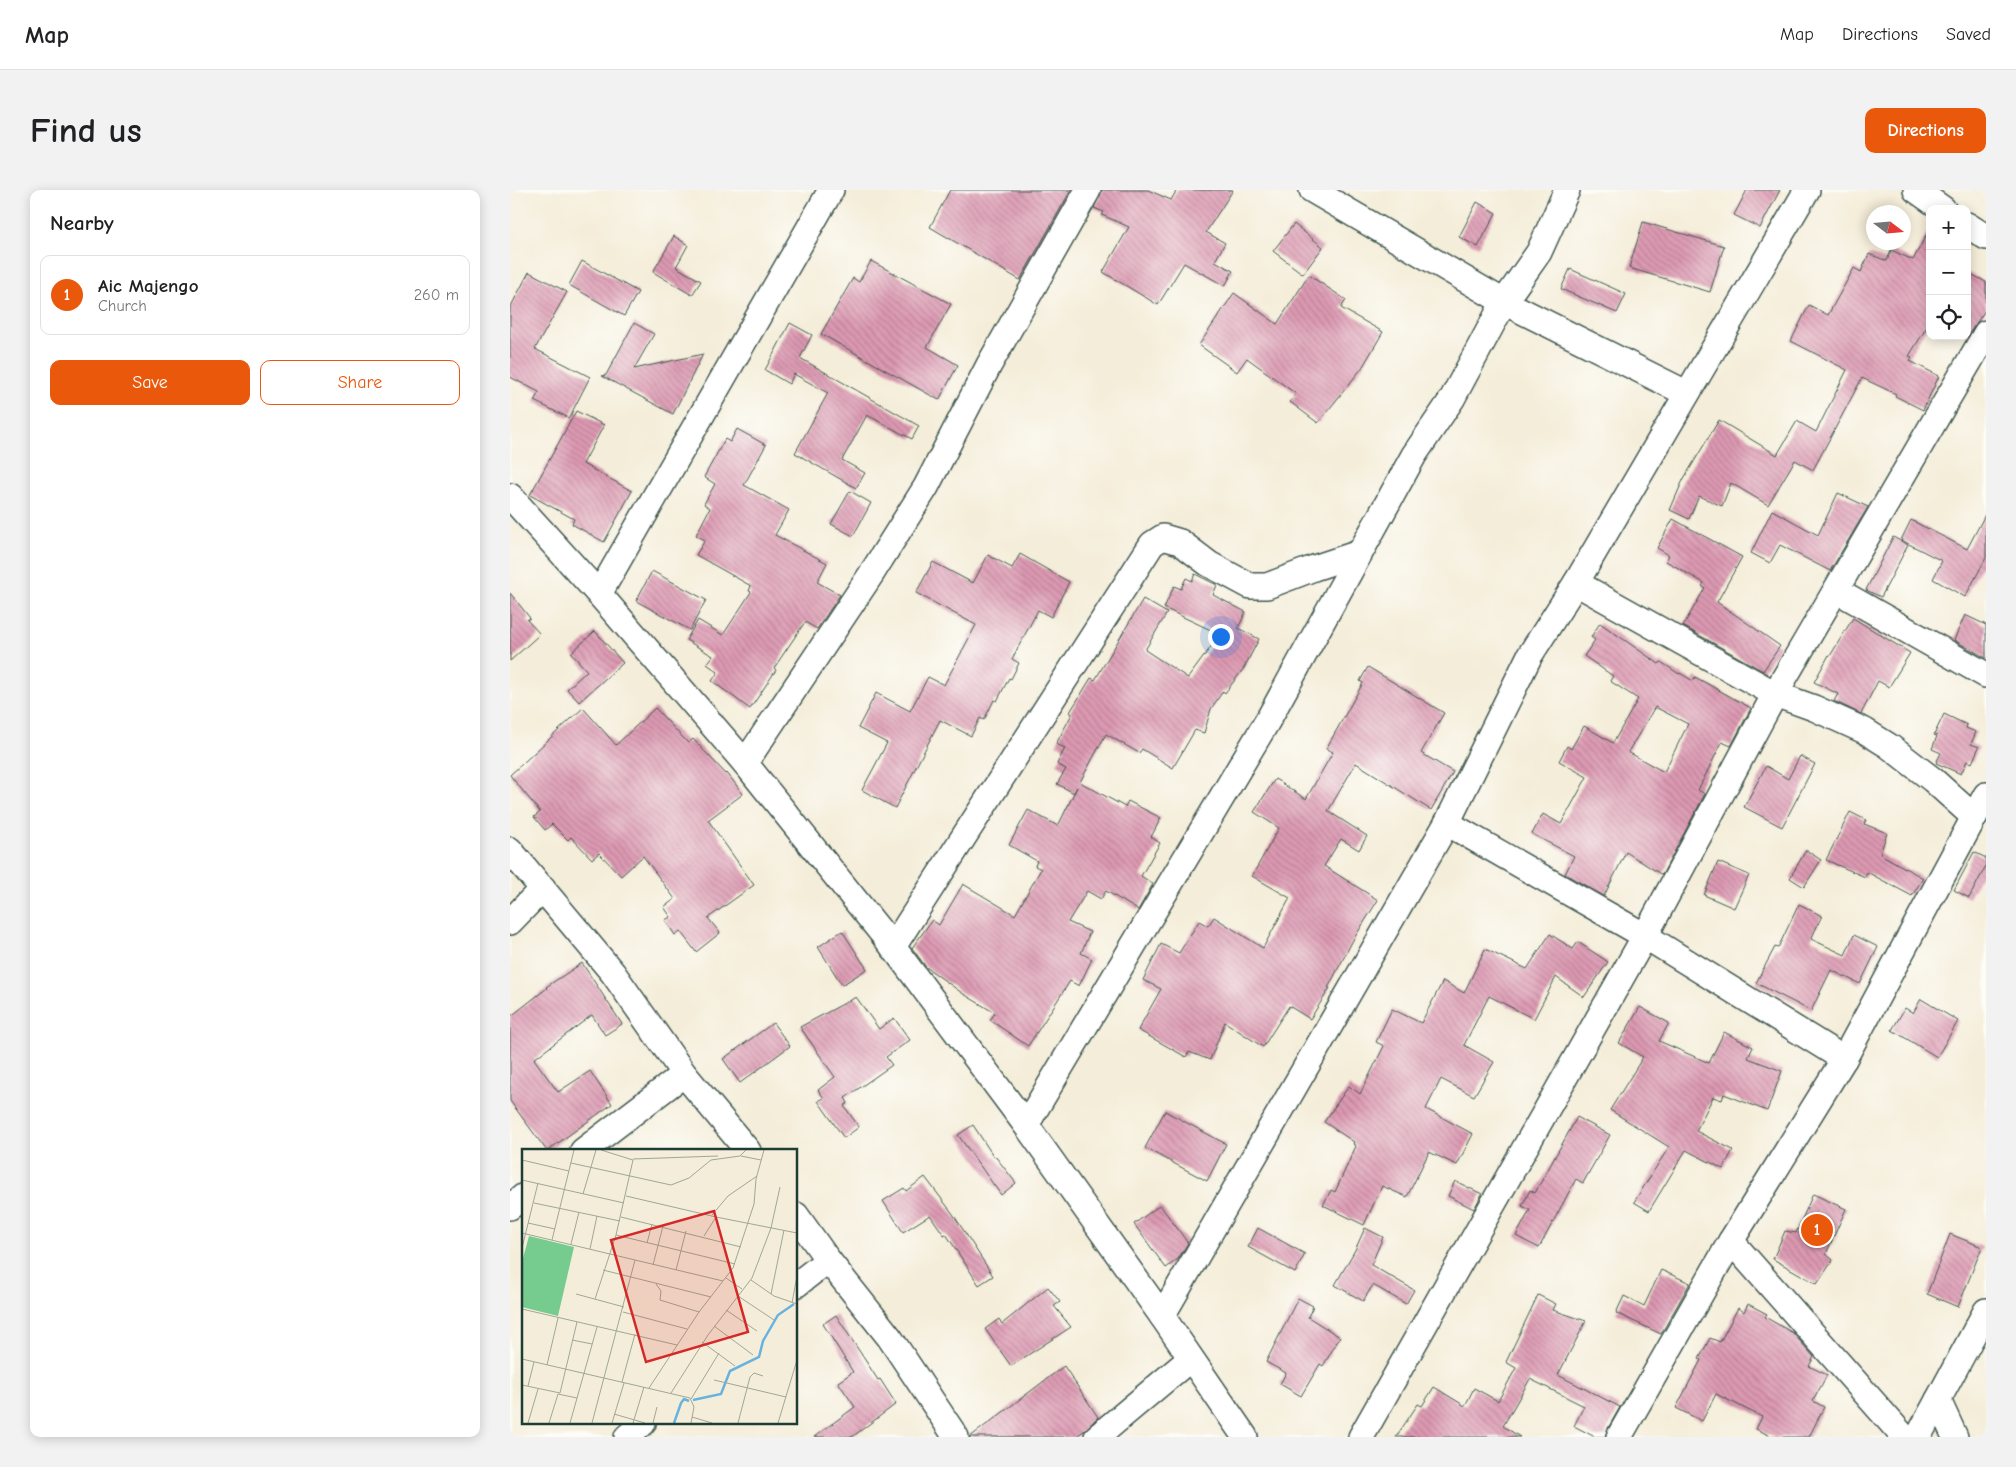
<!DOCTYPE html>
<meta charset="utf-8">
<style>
:root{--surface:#fff;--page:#f2f2f2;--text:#202124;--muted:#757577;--line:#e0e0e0;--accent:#ea580c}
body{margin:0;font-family:"Comic Neue",sans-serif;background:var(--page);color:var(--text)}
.controls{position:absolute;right:15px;top:15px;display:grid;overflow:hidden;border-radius:10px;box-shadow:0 2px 12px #0003}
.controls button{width:45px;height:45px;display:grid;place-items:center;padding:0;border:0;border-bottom:1px solid var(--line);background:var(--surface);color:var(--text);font:25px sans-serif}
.compass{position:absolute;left:1356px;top:15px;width:45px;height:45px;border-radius:50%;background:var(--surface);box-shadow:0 2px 12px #0003;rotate:106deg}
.you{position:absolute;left:710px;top:446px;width:18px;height:18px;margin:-12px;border:4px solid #fff;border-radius:50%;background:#1a73e8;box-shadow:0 0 0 8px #1a73e833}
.badge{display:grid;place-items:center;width:32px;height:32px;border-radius:50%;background:var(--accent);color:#fff;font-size:16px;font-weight:700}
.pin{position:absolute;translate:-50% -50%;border:2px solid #fff;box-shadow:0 1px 5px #0006}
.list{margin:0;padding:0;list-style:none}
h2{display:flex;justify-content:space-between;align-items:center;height:65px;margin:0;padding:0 20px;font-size:21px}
h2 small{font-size:16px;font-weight:400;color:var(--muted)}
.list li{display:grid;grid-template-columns:32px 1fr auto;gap:15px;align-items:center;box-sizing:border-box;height:80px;margin:0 10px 10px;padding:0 10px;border:1px solid var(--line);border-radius:10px}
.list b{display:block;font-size:19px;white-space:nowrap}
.list p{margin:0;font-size:16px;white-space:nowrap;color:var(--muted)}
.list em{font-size:16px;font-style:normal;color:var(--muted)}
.actions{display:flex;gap:10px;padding:15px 20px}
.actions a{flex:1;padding:11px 0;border:1px solid var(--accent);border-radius:10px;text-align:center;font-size:18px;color:var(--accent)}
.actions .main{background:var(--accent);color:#fff}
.icon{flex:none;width:28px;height:28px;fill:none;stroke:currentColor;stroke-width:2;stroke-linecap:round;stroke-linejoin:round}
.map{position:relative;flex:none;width:1476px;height:1247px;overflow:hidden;border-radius:10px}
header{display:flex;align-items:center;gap:30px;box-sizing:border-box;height:70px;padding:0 25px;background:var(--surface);border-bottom:1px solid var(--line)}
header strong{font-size:24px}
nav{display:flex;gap:28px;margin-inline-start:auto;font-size:18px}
.intro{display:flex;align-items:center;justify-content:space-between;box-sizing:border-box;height:120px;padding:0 30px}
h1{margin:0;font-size:35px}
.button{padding:12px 22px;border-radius:10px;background:var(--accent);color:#fff;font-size:18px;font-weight:700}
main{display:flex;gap:30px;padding:0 30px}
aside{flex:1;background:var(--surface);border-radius:10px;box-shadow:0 2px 12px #0003}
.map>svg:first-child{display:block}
</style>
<header>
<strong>Map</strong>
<nav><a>Map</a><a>Directions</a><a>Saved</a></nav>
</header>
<div class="intro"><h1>Find us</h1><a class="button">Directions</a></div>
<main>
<aside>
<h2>Nearby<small></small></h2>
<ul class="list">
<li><span class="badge">1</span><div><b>Aic Majengo</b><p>Church</p></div><em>260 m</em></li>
</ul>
<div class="actions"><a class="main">Save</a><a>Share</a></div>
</aside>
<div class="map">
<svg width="1476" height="1247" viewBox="0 0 1476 1247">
<defs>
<pattern id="building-back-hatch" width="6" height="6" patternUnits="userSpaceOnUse" patternTransform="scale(1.25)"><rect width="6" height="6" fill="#dd99b2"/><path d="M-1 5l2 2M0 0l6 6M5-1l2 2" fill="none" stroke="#b37e92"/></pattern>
</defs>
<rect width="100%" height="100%" fill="#fdfcf7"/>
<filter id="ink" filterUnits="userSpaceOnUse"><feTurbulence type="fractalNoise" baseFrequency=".02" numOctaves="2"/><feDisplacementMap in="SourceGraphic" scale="10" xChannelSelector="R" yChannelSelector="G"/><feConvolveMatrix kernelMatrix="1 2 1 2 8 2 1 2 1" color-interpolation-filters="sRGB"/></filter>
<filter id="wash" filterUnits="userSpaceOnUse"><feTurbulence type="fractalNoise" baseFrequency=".0096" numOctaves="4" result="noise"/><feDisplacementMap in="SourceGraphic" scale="20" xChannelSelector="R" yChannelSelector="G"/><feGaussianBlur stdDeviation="1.12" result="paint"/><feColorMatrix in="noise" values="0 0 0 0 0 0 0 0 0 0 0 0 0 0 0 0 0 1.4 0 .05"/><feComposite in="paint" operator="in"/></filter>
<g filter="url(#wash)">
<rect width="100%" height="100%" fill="#f4edd9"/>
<g id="blocks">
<!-- building -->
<g fill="url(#building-back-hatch)" fill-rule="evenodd">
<path d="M 440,0 L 561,0 L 510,90 L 420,37 Z"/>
<path d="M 592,0 L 638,0 L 661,10 L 667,0 L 723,0 L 696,42 L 715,53 L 705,71 L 723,81 L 715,96 L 674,73 L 648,115 L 593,82 L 619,37 L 592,25 L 594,22 L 584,18 Z"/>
<path d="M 1237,0 L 1270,0 L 1250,38 L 1224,25 Z"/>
<path d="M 967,12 L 986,23 L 968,57 L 949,47 Z"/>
<path d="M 1133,32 L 1214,56 L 1200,102 L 1119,78 Z"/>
<path d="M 784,34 L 813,57 L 793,84 L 763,61 Z"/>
<path d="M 1420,38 L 1420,132 L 1399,166 L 1402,167 L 1400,171 L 1429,186 L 1413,220 L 1385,206 L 1386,204 L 1352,188 L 1303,280 L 1285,270 L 1258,315 L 1221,293 L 1212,316 L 1189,306 L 1179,329 L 1160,320 L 1173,290 L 1209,230 L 1267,265 L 1287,231 L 1306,242 L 1337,180 L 1281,151 L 1299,115 L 1318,125 L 1344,78 L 1351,82 L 1359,64 L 1377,71 L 1381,60 L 1403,70 Z"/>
<path d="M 164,46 L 178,55 L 166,77 L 191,91 L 182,105 L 143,82 Z"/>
<path d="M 72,71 L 128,102 L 114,126 L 59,95 Z"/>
<path d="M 361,71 L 441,114 L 417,157 L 448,175 L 429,210 L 311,144 L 343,88 L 349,92 Z"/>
<path d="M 1060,79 L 1116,104 L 1107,123 L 1051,99 Z"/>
<path d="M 19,82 L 57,102 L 25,159 L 80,187 L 59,228 L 24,211 L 29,202 L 0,187 L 0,118 Z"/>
<path d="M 1457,82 L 1476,92 L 1476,119 L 1457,147 Z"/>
<path d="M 799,85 L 836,110 L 831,118 L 873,142 L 852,178 L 808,233 L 780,212 L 786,204 L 737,168 L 727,182 L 689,155 L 724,103 L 767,134 Z"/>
<path d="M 124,133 L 144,144 L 124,179 L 193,164 L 163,224 L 92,186 L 96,185 Z"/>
<path d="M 280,133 L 302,145 L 290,168 L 409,236 L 402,249 L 357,225 L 332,270 L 355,283 L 346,298 L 285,263 L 318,203 L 284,184 L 279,194 L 255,180 Z"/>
<path d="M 66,221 L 94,235 L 73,274 L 122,301 L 94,352 L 62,334 L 64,329 L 20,305 Z"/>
<path d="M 227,239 L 256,255 L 234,295 L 279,320 L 265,345 L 317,373 L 307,392 L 330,405 L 307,439 L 295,432 L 264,478 L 266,480 L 240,519 L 202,491 L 208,482 L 197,474 L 203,466 L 176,450 L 188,430 L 213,445 L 241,402 L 239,401 L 241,396 L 186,365 L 195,350 L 186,345 L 200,318 L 194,314 L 205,294 L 194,287 L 215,249 L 220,252 Z"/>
<path d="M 340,301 L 361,313 L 343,346 L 321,334 Z"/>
<path d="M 1328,303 L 1358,317 L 1320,381 L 1270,355 L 1260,373 L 1241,363 L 1262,320 L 1308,345 Z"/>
<path d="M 1476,323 L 1476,368 L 1455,407 L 1423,389 L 1432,371 L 1391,350 L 1401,330 L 1457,359 Z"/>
<path d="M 1163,329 L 1232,367 L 1207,412 L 1270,456 L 1253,481 L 1173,436 L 1195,398 L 1192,396 L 1194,393 L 1156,371 L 1159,365 L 1147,358 Z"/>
<path d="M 1383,347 L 1398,355 L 1371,407 L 1356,400 Z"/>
<path d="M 510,364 L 559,392 L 541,427 L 528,420 L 502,469 L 509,473 L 501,489 L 499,488 L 487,511 L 484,510 L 474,530 L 470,528 L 461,546 L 430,530 L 385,618 L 352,600 L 377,553 L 348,538 L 366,503 L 400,521 L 418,487 L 434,495 L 466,435 L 406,403 L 423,372 L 463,393 L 478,365 L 502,378 Z"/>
<path d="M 142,381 L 196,410 L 180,440 L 126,411 Z"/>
<path d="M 685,384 L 707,395 L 703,405 L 736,422 L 728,438 L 749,449 L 734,478 L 715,503 L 713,501 L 701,519 L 694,543 L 685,540 L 663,578 L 632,559 L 629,563 L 596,544 L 570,592 L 615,617 L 618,611 L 651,628 L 641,647 L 650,653 L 631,686 L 643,694 L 628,720 L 596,701 L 591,709 L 577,701 L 558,732 L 580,742 L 571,763 L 582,769 L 569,796 L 560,791 L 518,856 L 480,830 L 485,823 L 452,803 L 416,777 L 402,758 L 422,730 L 429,735 L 453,694 L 505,725 L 531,679 L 525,676 L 527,671 L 499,655 L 518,620 L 548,636 L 567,597 L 564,603 L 547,594 L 556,579 L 547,574 L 555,558 L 546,554 L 562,524 L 560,522 L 581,488 L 585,490 L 633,409 L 657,423 L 635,460 L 678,488 L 706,450 L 702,448 L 705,442 L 654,418 L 664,396 L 671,399 L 676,388 L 682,391 Z"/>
<path d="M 0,403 L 20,428 L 17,430 L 30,444 L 0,471 Z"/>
<path d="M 1455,425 L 1476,435 L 1476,468 L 1444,450 Z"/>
<path d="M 1343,428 L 1400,463 L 1379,497 L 1368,491 L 1351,524 L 1324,511 L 1328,504 L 1304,492 L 1319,465 L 1320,466 Z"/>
<path d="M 1090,433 L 1149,474 L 1151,472 L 1169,484 L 1170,483 L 1183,491 L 1185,487 L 1241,518 L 1221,556 L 1212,552 L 1188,600 L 1195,604 L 1152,685 L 1116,662 L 1094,706 L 1055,684 L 1064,666 L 1022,644 L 1033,624 L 1051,634 L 1077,587 L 1049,571 L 1057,556 L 1061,559 L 1074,536 L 1103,553 L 1128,509 L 1100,491 L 1103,486 L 1074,466 L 1085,450 L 1081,447 ZM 1145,517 L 1178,534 L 1154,582 L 1118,562 Z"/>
<path d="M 85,441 L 113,473 L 69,512 L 57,499 L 77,481 L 61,463 Z"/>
<path d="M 858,477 L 934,523 L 911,563 L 943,582 L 921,620 L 846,573 L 818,621 L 857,646 L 849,660 L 831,649 L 814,676 L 868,710 L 843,750 L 818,798 L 820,798 L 800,829 L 779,816 L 753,857 L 715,832 L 700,870 L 679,862 L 676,867 L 628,840 L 651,799 L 633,790 L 651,754 L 669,763 L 689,731 L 698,736 L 704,727 L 753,758 L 780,708 L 742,686 L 769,638 L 744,622 L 765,589 L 796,609 L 823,562 L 816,559 L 853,493 L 850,491 Z"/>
<path d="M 73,518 L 106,555 L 145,518 L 178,553 L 183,549 L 216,584 L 217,583 L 233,604 L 198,630 L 244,695 L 198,728 L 210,743 L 186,762 L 170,741 L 165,745 L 155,730 L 161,727 L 154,717 L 165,709 L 133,666 L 111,686 L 89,663 L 82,669 L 61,647 L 58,650 L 42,634 L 35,640 L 24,627 L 30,622 L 0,585 Z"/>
<path d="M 1434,524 L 1457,535 L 1456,538 L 1466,542 L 1461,554 L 1469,557 L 1462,573 L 1457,571 L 1451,584 L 1426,573 L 1431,563 L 1422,559 L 1427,546 L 1424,545 Z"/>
<path d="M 1290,566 L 1305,574 L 1272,637 L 1234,617 L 1256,576 L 1278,589 Z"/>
<path d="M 1340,622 L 1356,630 L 1354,634 L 1377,643 L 1370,664 L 1413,688 L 1402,706 L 1357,682 L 1355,687 L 1316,670 Z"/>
<path d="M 1296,660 L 1311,670 L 1294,697 L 1280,688 Z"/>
<path d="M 1464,662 L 1476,668 L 1476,676 L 1459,708 L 1444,700 Z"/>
<path d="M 1208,672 L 1239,685 L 1224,718 L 1194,705 Z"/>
<path d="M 1289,714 L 1312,726 L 1301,749 L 1335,765 L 1344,745 L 1368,757 L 1350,794 L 1321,780 L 1301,821 L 1246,793 L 1265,757 L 1268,758 Z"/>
<path d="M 332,741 L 357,779 L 332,795 L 308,757 Z"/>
<path d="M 1040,744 L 1063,759 L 1068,752 L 1098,772 L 1074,807 L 1046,787 L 1024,829 L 979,806 L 954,855 L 984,872 L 964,906 L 931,889 L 916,919 L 963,944 L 947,975 L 919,962 L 897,1007 L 872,996 L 854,1035 L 813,1015 L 821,1000 L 825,1002 L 846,956 L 843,954 L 844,952 L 814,932 L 839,896 L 850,904 L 874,856 L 866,852 L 882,819 L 911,833 L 933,791 L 954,803 L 975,759 L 1017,779 Z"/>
<path d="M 72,773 L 112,834 L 95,845 L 82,825 L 24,869 L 48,902 L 80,881 L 102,914 L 37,961 L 0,911 L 0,827 L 37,798 L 36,797 Z"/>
<path d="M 346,807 L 369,839 L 384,828 L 400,850 L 376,867 L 382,875 L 335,908 L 338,913 L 334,916 L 349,937 L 334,948 L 308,911 L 314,908 L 308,900 L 325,887 L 290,837 Z"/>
<path d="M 1411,809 L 1448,831 L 1427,867 L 1382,840 L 1395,818 L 1403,823 Z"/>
<path d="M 1130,817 L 1159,833 L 1149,851 L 1199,873 L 1214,842 L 1243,857 L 1238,868 L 1272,881 L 1257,921 L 1214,904 L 1212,910 L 1203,907 L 1186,941 L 1223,960 L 1213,979 L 1176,960 L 1139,1021 L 1124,1012 L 1159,957 L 1100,920 L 1133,867 L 1109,853 Z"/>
<path d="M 263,833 L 280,856 L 230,893 L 213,869 Z"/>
<path d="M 655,921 L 716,954 L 697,991 L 635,958 Z"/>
<path d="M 1067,927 L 1100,945 L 1073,993 L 1066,989 L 1029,1058 L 1006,1046 L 1020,1020 L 1012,1016 L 1020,1000 L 1025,1003 Z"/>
<path d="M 463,935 L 484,967 L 485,966 L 506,993 L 491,1005 L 448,945 Z"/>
<path d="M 415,987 L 443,1024 L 483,1086 L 469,1095 L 436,1044 L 434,1045 L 420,1025 L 393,1042 L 373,1011 L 394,998 L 396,1001 Z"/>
<path d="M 945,991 L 972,1004 L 964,1019 L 938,1006 Z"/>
<path d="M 1303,1004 L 1336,1019 L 1316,1064 L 1323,1070 L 1307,1094 L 1263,1069 L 1275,1041 L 1286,1043 Z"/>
<path d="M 650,1015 L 678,1053 L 668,1069 L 656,1078 L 624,1034 Z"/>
<path d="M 748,1038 L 795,1064 L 785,1083 L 738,1057 Z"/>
<path d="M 855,1038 L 873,1047 L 861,1075 L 904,1100 L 896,1114 L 863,1095 L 853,1111 L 825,1095 L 845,1060 Z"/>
<path d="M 1440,1044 L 1472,1057 L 1448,1117 L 1417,1104 Z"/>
<path d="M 1151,1080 L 1180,1093 L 1151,1144 L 1106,1123 L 1114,1106 L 1134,1116 Z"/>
<path d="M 538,1097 L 550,1112 L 544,1116 L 561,1137 L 501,1176 L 475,1139 L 489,1129 L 492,1134 Z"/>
<path d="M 1028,1105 L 1046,1114 L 1043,1120 L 1076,1131 L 1048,1185 L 1110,1217 L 1097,1240 L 1095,1247 L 1085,1247 L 1064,1236 L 1074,1216 L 1020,1189 L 993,1236 L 1010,1247 L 886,1247 L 908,1214 L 912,1216 L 924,1197 L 955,1216 L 964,1198 L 988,1211 L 1006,1178 L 996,1172 Z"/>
<path d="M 788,1108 L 803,1116 L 798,1127 L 830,1147 L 813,1176 L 810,1174 L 791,1206 L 770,1194 L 776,1183 L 756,1172 Z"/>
<path d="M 1238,1114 L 1257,1124 L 1255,1127 L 1283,1143 L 1304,1167 L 1299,1176 L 1317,1185 L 1303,1211 L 1314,1217 L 1299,1247 L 1263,1247 L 1246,1239 L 1252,1227 L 1206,1204 L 1192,1231 L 1166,1218 L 1191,1170 L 1189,1169 L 1200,1148 L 1210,1152 L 1228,1118 L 1234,1122 Z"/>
<path d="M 326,1125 L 368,1190 L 370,1189 L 386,1214 L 342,1247 L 304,1247 L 345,1217 L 328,1192 L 343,1182 L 313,1134 Z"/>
<path d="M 554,1176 L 588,1227 L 574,1241 L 565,1247 L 460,1247 Z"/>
</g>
</g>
</g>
<g filter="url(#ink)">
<use href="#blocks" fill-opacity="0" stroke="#3f574d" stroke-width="1"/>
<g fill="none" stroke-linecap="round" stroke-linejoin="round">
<!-- minor casing -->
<g stroke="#3f574d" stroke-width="28">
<g id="minor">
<path d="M 802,0 L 994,112 L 1176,203"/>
<path d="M 1406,0 L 1433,19"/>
<path d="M 1457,35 L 1476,47"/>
<path d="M 0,306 L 89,404 L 235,573 L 383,757 L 516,935 L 652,1126 L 735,1247"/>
<path d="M 1066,393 L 1265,504 L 1304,518 L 1355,541 L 1379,556 L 1423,590 L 1464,627"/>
<path d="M 1326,400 L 1476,485"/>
<path d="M 89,404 L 321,0"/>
<path d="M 235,573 L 360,386 L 416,297 L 479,175 L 578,0"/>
<path d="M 937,633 L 1135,746 L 1334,869"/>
<path d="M 0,660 L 103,783 L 174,884 L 238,961"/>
<path d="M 0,732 L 33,698"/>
<path d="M 383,757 L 642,354 L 653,347 L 670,352 L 699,374 L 740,396 L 757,396 L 804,378 L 849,363"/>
<path d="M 516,935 L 758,530 L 904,265 L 942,209 L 994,112 L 1029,62 L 1057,0"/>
<path d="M 73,961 L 174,884"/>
<path d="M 0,1017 L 14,1006"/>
<path d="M 286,1025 L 318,1070 L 380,1148 L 446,1247"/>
<path d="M 1221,1051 L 1394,1247"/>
<path d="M 286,1095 L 318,1070"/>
<path d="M 652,1126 L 937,633 L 1020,465 L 1066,393 L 1297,0"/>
<path d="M 1428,1210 L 1445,1247"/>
<path d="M 117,1247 L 133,1233"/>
<path d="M 587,1247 L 680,1169"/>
<path d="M 851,1247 L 1135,746 L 1265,504 L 1476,143"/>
<path d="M 1109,1247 L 1221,1051 L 1334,869 L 1476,605"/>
<path d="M 1408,1247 L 1476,1121"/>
</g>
</g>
<!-- minor -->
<use href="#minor" stroke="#fff" stroke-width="25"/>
</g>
</g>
<!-- overview -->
<g transform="translate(12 959)">
<rect width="275" height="275" fill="#f4edd9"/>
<path d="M 7,87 L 52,98 L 36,167 L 0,158 L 0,113 Z" fill="#76cb8e"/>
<path fill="none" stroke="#68b2e0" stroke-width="2.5" d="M 171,251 L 199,245 L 208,222 L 237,208 L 241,192 L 256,166 L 272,155M 152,274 L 159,254 L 162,250 L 167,252"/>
<path fill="none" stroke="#9fa797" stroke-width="1" d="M 219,7 L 239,11M 111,10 L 196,7M 0,11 L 47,22M 49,14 L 149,36 L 167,29 L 189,11 L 218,7 L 224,1M 0,31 L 102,54M 61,45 L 74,1M 104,47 L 194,68M 12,54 L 98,72M 190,66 L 206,47 L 235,27M 99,68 L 219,98M 6,74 L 33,80M 0,84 L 201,132M 94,86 L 213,115M 182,87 L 194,68 L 275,84M 30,91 L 52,1M 125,94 L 130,75M 49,95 L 57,63M 0,99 L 16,34M 68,100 L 75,67M 131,116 L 141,77M 81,121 L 189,148M 154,121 L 164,82M 204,129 L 220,140M 229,131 L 252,147 L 275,155M 134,135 L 139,142 L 138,151 L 177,163M 54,145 L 102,158M 249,145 L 262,81M 216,147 L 252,171M 73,150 L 94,86 L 111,11 L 79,1M 270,154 L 275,127M 0,160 L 155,196M 204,161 L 235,182M 101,163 L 165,180M 192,177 L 231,206M 50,191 L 70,195M 180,193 L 213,217M 0,210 L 168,249 L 172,258 L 169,274M 25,216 L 36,169M 192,231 L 264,248M 100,233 L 113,185M 0,236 L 38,244 L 55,173M 6,237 L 12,213M 127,239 L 177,163 L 211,119 L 232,55 L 234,30 L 242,1M 149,244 L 186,186 L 230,129 L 249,79 L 258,38M 169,250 L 197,204M 92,265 L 123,274M 170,268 L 190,274M 6,274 L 16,240M 27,274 L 36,245 L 55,249M 48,274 L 75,178M 70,274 L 113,111M 90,274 L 102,234M 111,274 L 122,238M 131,274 L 135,258M 216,274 L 228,228 L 232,224 L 241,227M 256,274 L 275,211"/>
<path fill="#d62828" fill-opacity="0.15" stroke="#d62828" stroke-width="2.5" d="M 192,62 L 226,183 L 124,213 L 89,91 Z"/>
<rect width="275" height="275" fill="none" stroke="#1f3d34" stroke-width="2.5"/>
</g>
</svg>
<div class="controls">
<button>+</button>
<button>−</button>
<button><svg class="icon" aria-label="locate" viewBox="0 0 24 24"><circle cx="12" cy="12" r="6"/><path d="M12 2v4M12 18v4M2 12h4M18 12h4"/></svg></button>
</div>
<svg class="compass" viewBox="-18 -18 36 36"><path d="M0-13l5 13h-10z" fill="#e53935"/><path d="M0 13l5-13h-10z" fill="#757577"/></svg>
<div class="you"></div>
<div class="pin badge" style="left:1307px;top:1040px">1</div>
</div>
</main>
